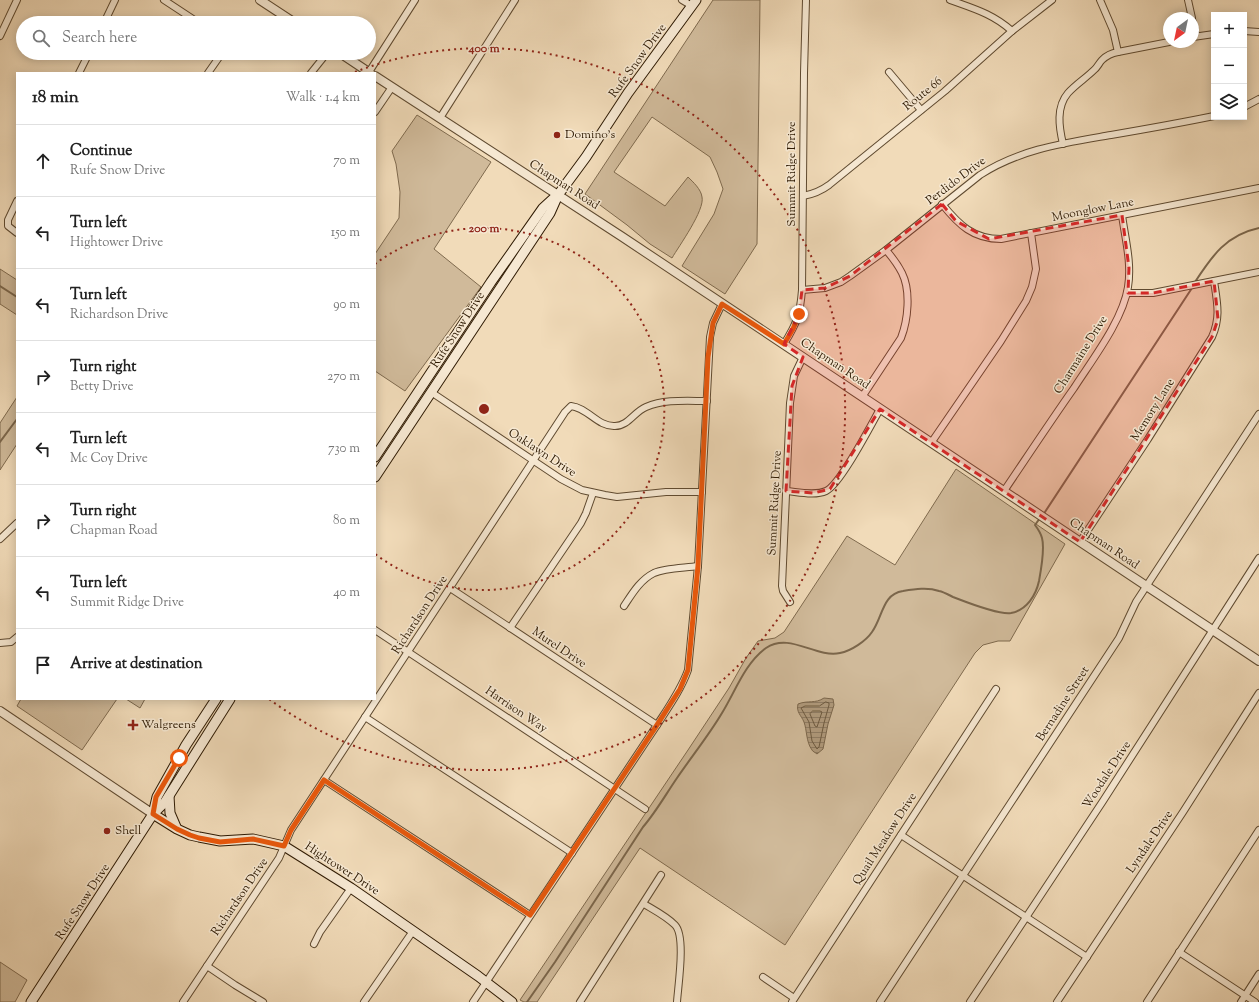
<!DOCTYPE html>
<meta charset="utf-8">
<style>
:root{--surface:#fff;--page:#f6f6f6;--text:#222;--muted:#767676;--line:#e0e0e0}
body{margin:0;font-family:"Sorts Mill Goudy",serif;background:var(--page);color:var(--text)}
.controls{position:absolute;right:12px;top:12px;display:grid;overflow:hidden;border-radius:0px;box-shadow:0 2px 10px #0003}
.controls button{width:36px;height:36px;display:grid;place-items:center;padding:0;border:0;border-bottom:1px solid var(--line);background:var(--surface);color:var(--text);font:20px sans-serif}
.compass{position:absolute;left:1163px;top:12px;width:36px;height:36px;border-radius:50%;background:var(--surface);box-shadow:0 2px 10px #0003;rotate:213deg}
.stop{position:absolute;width:12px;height:12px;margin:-9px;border:3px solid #ea580c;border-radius:50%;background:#fff}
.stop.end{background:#ea580c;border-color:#fff;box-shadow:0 1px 4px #0008}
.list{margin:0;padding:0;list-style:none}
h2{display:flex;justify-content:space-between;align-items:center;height:52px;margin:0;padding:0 16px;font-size:17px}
h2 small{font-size:13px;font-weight:400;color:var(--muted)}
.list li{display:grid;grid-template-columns:26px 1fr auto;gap:12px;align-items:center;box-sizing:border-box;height:72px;padding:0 16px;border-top:1px solid var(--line)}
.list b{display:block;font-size:15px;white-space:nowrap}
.list p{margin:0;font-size:13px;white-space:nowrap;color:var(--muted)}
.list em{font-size:13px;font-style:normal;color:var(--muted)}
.icon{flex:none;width:22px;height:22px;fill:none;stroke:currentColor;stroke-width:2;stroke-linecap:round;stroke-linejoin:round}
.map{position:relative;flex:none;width:1259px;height:1002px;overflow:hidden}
.search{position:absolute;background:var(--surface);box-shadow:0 2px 10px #0003;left:16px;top:16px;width:360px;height:44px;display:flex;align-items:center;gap:10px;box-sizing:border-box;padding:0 14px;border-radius:22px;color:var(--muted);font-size:15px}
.panel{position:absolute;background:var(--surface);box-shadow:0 2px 10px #0003;left:16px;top:72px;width:360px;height:628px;border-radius:0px}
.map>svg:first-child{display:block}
</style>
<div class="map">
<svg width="1259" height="1002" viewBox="0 0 1259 1002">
<defs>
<pattern id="water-rules" width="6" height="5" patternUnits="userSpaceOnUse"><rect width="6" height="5" fill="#af997b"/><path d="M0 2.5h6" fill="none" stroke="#8f7c63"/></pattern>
</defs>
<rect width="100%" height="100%" fill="#f1dbb9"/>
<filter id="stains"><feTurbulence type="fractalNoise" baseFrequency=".005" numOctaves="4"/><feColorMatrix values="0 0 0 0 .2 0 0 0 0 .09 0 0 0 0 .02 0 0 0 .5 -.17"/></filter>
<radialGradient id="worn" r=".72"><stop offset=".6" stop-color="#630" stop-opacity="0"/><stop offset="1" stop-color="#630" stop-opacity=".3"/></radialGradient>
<!-- grass -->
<g fill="#d0ba9a" stroke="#7f6a4e">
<path d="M 713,0 L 760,0 L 757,244 L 725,294 L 682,266 L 714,214 L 723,189 L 717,172 L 710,157 L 652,117 L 614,172 L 665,206 L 688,177 C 693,182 701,189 702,197 C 705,210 679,246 672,258 L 650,244 L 627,225 L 585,194 Z"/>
<path d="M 417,115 L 491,162 L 434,249 L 481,287 L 405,391 L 375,371 L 375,254 L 399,218 L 400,192 L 396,164 L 392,151 Z"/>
<path d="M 0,269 L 17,280 L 17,315 L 0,304 Z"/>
<path d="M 17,397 L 17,444 L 0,470 L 0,423 Z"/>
<path d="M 956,469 L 1065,544 L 1010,641 L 998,641 L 983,645 L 975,653 L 785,945 L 640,848 L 537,1002 L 524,1002 L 520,1000 L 688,750 L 729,688 L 746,658 L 758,641 L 775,638 L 784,632 L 847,536 L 895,565 Z"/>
<path d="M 21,699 L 117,699 L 82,750 L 17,706 Z"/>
<path d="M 126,699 L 145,699 L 140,708 Z"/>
<path d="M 0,962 L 27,980 L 15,1002 L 0,1002 Z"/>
</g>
<!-- water -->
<path fill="url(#water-rules)" stroke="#7b664b" d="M 824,698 L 833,699 L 834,705 L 828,724 L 823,749 L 817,754 C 816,753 812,751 812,750 C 806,742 807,730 804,722 C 801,715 796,712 798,704 C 808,700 815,704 824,698 Z"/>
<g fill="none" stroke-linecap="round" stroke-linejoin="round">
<!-- shore -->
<g stroke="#6e5a3f" stroke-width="1">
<path d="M 826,702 L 829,703 L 829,705 L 824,723 L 819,747 L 817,749 L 812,741 L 809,722 L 801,708 L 805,706 L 819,706 Z"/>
<path d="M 813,711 L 820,711 L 822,712 L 817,727 L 815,726 L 810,714 Z"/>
</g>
<!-- stream -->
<g stroke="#7b664b" stroke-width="2">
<path d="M 1195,282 C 1212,256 1226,235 1259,228"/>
<path d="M 0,286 L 17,297"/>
<path d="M 0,442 L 17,419"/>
<path d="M 1043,515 L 1192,288"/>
<path d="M 527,1002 L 555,962 L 643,827 C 656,812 666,794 677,778 C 692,756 709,735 722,713 C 735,692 745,663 766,648 C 790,632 815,658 840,653 C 851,651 866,641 872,632 C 883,617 882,594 903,591 C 915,589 928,587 939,591 C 944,592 949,595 953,597 C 966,602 998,615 1011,613 C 1027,610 1036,595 1039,581 C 1041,570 1045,549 1042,538 C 1041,534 1038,529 1035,525 L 1040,518"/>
</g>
<!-- minor casing -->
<g stroke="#5f4a30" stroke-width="8">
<g id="minor">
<path d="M 164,0 L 199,23"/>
<path d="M 682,0 L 692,6"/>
<path d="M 950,0 C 975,9 993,14 1012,31"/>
<path d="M 1100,0 L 1113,30 L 1118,52"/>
<path d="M 1188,0 L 1192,18"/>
<path d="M 1193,22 L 1196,36"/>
<path d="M 104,23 L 115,0"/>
<path d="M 1244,31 L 1259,32"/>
<path d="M 0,36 L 17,0"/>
<path d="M 1193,37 L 1214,34"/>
<path d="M 369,72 L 415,0"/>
<path d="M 889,72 L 921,110"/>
<path d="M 79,73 L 89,53"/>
<path d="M 208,73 L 222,53"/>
<path d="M 311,73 L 327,53"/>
<path d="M 1244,107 L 1259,99"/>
<path d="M 375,112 L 392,87"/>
<path d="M 440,118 L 515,0"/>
<path d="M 1063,144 C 1059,127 1056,107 1068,93 C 1076,84 1086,78 1094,70 C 1097,68 1099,63 1102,60 C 1106,56 1112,53 1118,52 L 1169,42"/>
<path d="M 803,196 C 814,194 821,191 829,185 L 945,91 L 1012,31 L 1052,0"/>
<path d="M 17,201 L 8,220 L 8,226 L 17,233"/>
<path d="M 942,204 C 959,225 973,239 1001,239 L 1259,188"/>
<path d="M 802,290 L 825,288 L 841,282 L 850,276 L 886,250 L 980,175 C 1020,149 1065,143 1111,135 C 1146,129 1180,123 1214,116"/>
<path d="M 1127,293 L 1153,293 L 1259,272"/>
<path d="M 784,344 C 797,323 800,315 802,290 L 804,73 L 806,0"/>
<path d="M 431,392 L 561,479 L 582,490 L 605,495 L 617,497 L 666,492 L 702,492"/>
<path d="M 862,397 L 901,338 C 908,320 911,291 902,273 C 898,265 892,257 886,250"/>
<path d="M 931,443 L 1001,341 L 1026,301 L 1032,287 L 1036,269 L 1031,233"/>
<path d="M 786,491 C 798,492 815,496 826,491 C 840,485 871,425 880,409"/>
<path d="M 1004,491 C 1027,457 1050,422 1074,388 C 1092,360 1123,320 1128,287 C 1132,263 1125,238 1122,215"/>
<path d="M 0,539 L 17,523"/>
<path d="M 1080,542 L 1148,439 L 1212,337 C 1221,317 1217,302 1214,281"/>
<path d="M 450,588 L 657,725"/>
<path d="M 790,602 L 783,591 L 782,586 L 790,403 L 794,376 L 803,357"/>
<path d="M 624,606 C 632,594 640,580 654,573 C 665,568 685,568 698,566"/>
<path d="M 510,628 L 581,523 L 586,513 L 593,493"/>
<path d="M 375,630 L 645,809"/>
<path d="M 0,643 L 11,642 L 17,637"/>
<path d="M 365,717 L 572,853"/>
<path d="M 324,780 L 530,915"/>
<path d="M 901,835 L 1087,957"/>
<path d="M 644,904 C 654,910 666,916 675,925 C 686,936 678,986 677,1002"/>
<path d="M 314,944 L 320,932 L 351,888"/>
<path d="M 1179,952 L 1255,1002"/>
<path d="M 207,966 L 235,985 L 263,1002"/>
<path d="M 763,977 L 794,998"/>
<path d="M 183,1002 L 279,858 L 291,830 L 565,412 L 571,406 C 588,408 598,427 615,426 C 628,426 634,412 646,407 C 665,399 686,401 707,401"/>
<path d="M 364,1002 L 413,931"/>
<path d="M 473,1002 L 657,725 C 668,708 681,690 688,670 L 698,566 L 710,337 L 713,323 L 722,304"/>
<path d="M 580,1002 L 661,875"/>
<path d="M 792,1002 L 996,689"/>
<path d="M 880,1002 L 1119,638 L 1136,602 L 1259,414"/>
<path d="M 970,1002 L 1103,801 L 1259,558"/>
<path d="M 1057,1002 L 1183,812 L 1259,693"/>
<path d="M 1147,1002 L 1259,830"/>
<path d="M 1241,1002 L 1259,974"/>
</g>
</g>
<!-- tertiary casing -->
<g stroke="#5f4a30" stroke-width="10">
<g id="tertiary">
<path d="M 260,0 L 295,23"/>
<path d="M 340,53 L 370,73"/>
<path d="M 375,76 L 621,236 L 1259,661"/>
<path d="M 0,711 L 153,814"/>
</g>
</g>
<!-- secondary casing -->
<g stroke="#2e1a03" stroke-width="11">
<g id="secondary">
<path d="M 375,457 L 491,282 L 543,208 L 555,197"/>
<path d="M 375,477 L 550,213 L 558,195 L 586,157 L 628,93 L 696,0"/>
<path d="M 169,796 L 170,813 L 176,827"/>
<path d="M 153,814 L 177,829 L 190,835 L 199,837 L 220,841 L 253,839 L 284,846 L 351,888 L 478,976 L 512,1002"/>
<path d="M 153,814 L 157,797 L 186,745 L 216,699"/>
<path d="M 31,1002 L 153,814 L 165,802 L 230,699"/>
</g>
</g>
<!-- minor -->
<use href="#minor" stroke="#f6e8d2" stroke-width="6"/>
<!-- tertiary -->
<use href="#tertiary" stroke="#f6e8d2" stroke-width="8"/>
<!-- secondary -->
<use href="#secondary" stroke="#f6e8d2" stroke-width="9"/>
</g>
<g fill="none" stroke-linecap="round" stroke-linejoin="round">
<!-- route -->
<path stroke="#ea580c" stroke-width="5" d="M 179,758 L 156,797 L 153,814 L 177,829 L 190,835 L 199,838 L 220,842 L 253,839 L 284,846 L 291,830 L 324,780 L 530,915 L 657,725 L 680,689 L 688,670 L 698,566 L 708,357 L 713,323 L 722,304 L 784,344 L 793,329 L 799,314"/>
</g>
<!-- marked area -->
<path fill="#d62828" fill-opacity="0.2" stroke="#d62828" stroke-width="3" stroke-dasharray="8 5" stroke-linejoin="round" d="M 942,204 L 956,221 L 989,239 L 1122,215 L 1129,268 L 1128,293 L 1153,293 L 1214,281 L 1218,319 L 1212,337 L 1080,542 L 880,409 L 830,489 L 814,493 L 786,491 L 792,386 L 803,357 L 784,344 L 799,314 L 802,290 L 825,288 L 850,276 Z"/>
<!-- distance rings -->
<g fill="none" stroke="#8f2418" stroke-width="2" stroke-dasharray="2 4">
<path d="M375 264A181 181 0 1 1 375 554"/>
<path d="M355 72A361 361 0 1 1 269 699"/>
</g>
<!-- markers -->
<g fill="#8f2418" stroke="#f6e8d2" stroke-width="1.5">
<circle cx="557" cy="135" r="4"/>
<path d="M131 719h4v4h4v4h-4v4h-4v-4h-4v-4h4z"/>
<circle cx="107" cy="831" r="4"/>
</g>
<g text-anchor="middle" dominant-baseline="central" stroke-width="3" stroke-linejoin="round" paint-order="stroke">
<!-- street labels -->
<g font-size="12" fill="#2e1a03" stroke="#f6e8d2">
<text transform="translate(638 61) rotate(-54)">Rufe Snow Drive</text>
<text transform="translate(923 94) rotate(-39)">Route 66</text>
<text transform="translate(792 174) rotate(-90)">Summit Ridge Drive</text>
<text transform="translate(956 181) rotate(-37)">Perdido Drive</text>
<text transform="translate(564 185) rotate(33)">Chapman Road</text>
<text transform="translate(1093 210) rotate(-11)">Moonglow Lane</text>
<text transform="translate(458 330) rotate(-57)">Rufe Snow Drive</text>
<text transform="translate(1081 355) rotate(-58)">Charmaine Drive</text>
<text transform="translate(835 364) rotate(34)">Chapman Road</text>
<text transform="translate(1153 410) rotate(-58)">Memory Lane</text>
<text transform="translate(542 453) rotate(33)">Oaklawn Drive</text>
<text transform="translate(775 503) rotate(-87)">Summit Ridge Drive</text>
<text transform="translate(1104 544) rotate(34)">Chapman Road</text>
<text transform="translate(420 615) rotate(-57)">Richardson Drive</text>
<text transform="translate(559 648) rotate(34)">Murel Drive</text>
<text transform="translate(1063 704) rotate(-57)">Bernadine Street</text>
<text transform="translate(516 710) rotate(34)">Harrison Way</text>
<text transform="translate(1107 775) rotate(-57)">Woodale Drive</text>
<text transform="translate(885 839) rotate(-57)">Quail Meadow Drive</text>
<text transform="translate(1150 842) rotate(-56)">Lyndale Drive</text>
<text transform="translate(342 869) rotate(33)">Hightower Drive</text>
<text transform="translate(240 897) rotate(-56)">Richardson Drive</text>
<text transform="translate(83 902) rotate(-57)">Rufe Snow Drive</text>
</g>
<!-- poi labels -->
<g font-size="12" fill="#2e1a03" stroke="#f6e8d2" text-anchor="start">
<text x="565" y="135">Domino's</text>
<text x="141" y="725">Walgreens</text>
<text x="115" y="831">Shell</text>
</g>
</g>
<circle cx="484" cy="409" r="6" fill="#8f2418" stroke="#f6e8d2" stroke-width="2"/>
<g font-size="12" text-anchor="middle" font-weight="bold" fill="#8f2418" stroke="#f6e8d2" stroke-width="3" stroke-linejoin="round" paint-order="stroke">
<text x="484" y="52">400 m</text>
<text x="484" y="232">200 m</text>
</g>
<rect width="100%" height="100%" filter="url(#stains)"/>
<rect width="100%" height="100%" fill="url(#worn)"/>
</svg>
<div class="controls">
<button>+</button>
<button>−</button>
<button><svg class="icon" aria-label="layers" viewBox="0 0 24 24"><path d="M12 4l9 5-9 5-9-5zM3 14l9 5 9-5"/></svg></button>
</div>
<svg class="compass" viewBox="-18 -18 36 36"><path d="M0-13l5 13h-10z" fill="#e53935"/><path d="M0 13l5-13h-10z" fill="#767676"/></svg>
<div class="stop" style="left:179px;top:758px"></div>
<div class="stop end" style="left:799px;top:314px"></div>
<div class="search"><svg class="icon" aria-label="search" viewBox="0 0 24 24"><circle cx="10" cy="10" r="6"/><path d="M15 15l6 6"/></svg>Search here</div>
<section class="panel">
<h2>18 min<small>Walk · 1.4 km</small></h2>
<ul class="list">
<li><svg class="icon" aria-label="ahead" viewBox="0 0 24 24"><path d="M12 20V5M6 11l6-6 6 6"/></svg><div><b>Continue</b><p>Rufe Snow Drive</p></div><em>70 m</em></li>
<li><svg class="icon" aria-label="left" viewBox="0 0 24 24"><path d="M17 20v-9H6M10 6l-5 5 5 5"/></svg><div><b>Turn left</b><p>Hightower Drive</p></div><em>150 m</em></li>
<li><svg class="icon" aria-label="left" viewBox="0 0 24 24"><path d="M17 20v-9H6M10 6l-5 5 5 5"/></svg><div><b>Turn left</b><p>Richardson Drive</p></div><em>90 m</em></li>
<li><svg class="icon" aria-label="right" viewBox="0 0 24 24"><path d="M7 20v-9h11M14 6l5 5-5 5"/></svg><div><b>Turn right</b><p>Betty Drive</p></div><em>270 m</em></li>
<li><svg class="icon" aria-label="left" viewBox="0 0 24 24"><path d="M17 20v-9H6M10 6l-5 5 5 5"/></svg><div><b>Turn left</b><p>Mc Coy Drive</p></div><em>730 m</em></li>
<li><svg class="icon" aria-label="right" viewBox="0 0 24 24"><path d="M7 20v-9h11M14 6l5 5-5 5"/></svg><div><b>Turn right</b><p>Chapman Road</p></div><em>80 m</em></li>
<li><svg class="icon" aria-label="left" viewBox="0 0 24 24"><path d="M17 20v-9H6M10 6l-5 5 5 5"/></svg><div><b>Turn left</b><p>Summit Ridge Drive</p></div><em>40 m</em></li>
<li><svg class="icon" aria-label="arrive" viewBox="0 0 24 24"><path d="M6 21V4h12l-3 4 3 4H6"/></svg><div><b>Arrive at destination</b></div></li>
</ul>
</section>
</div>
